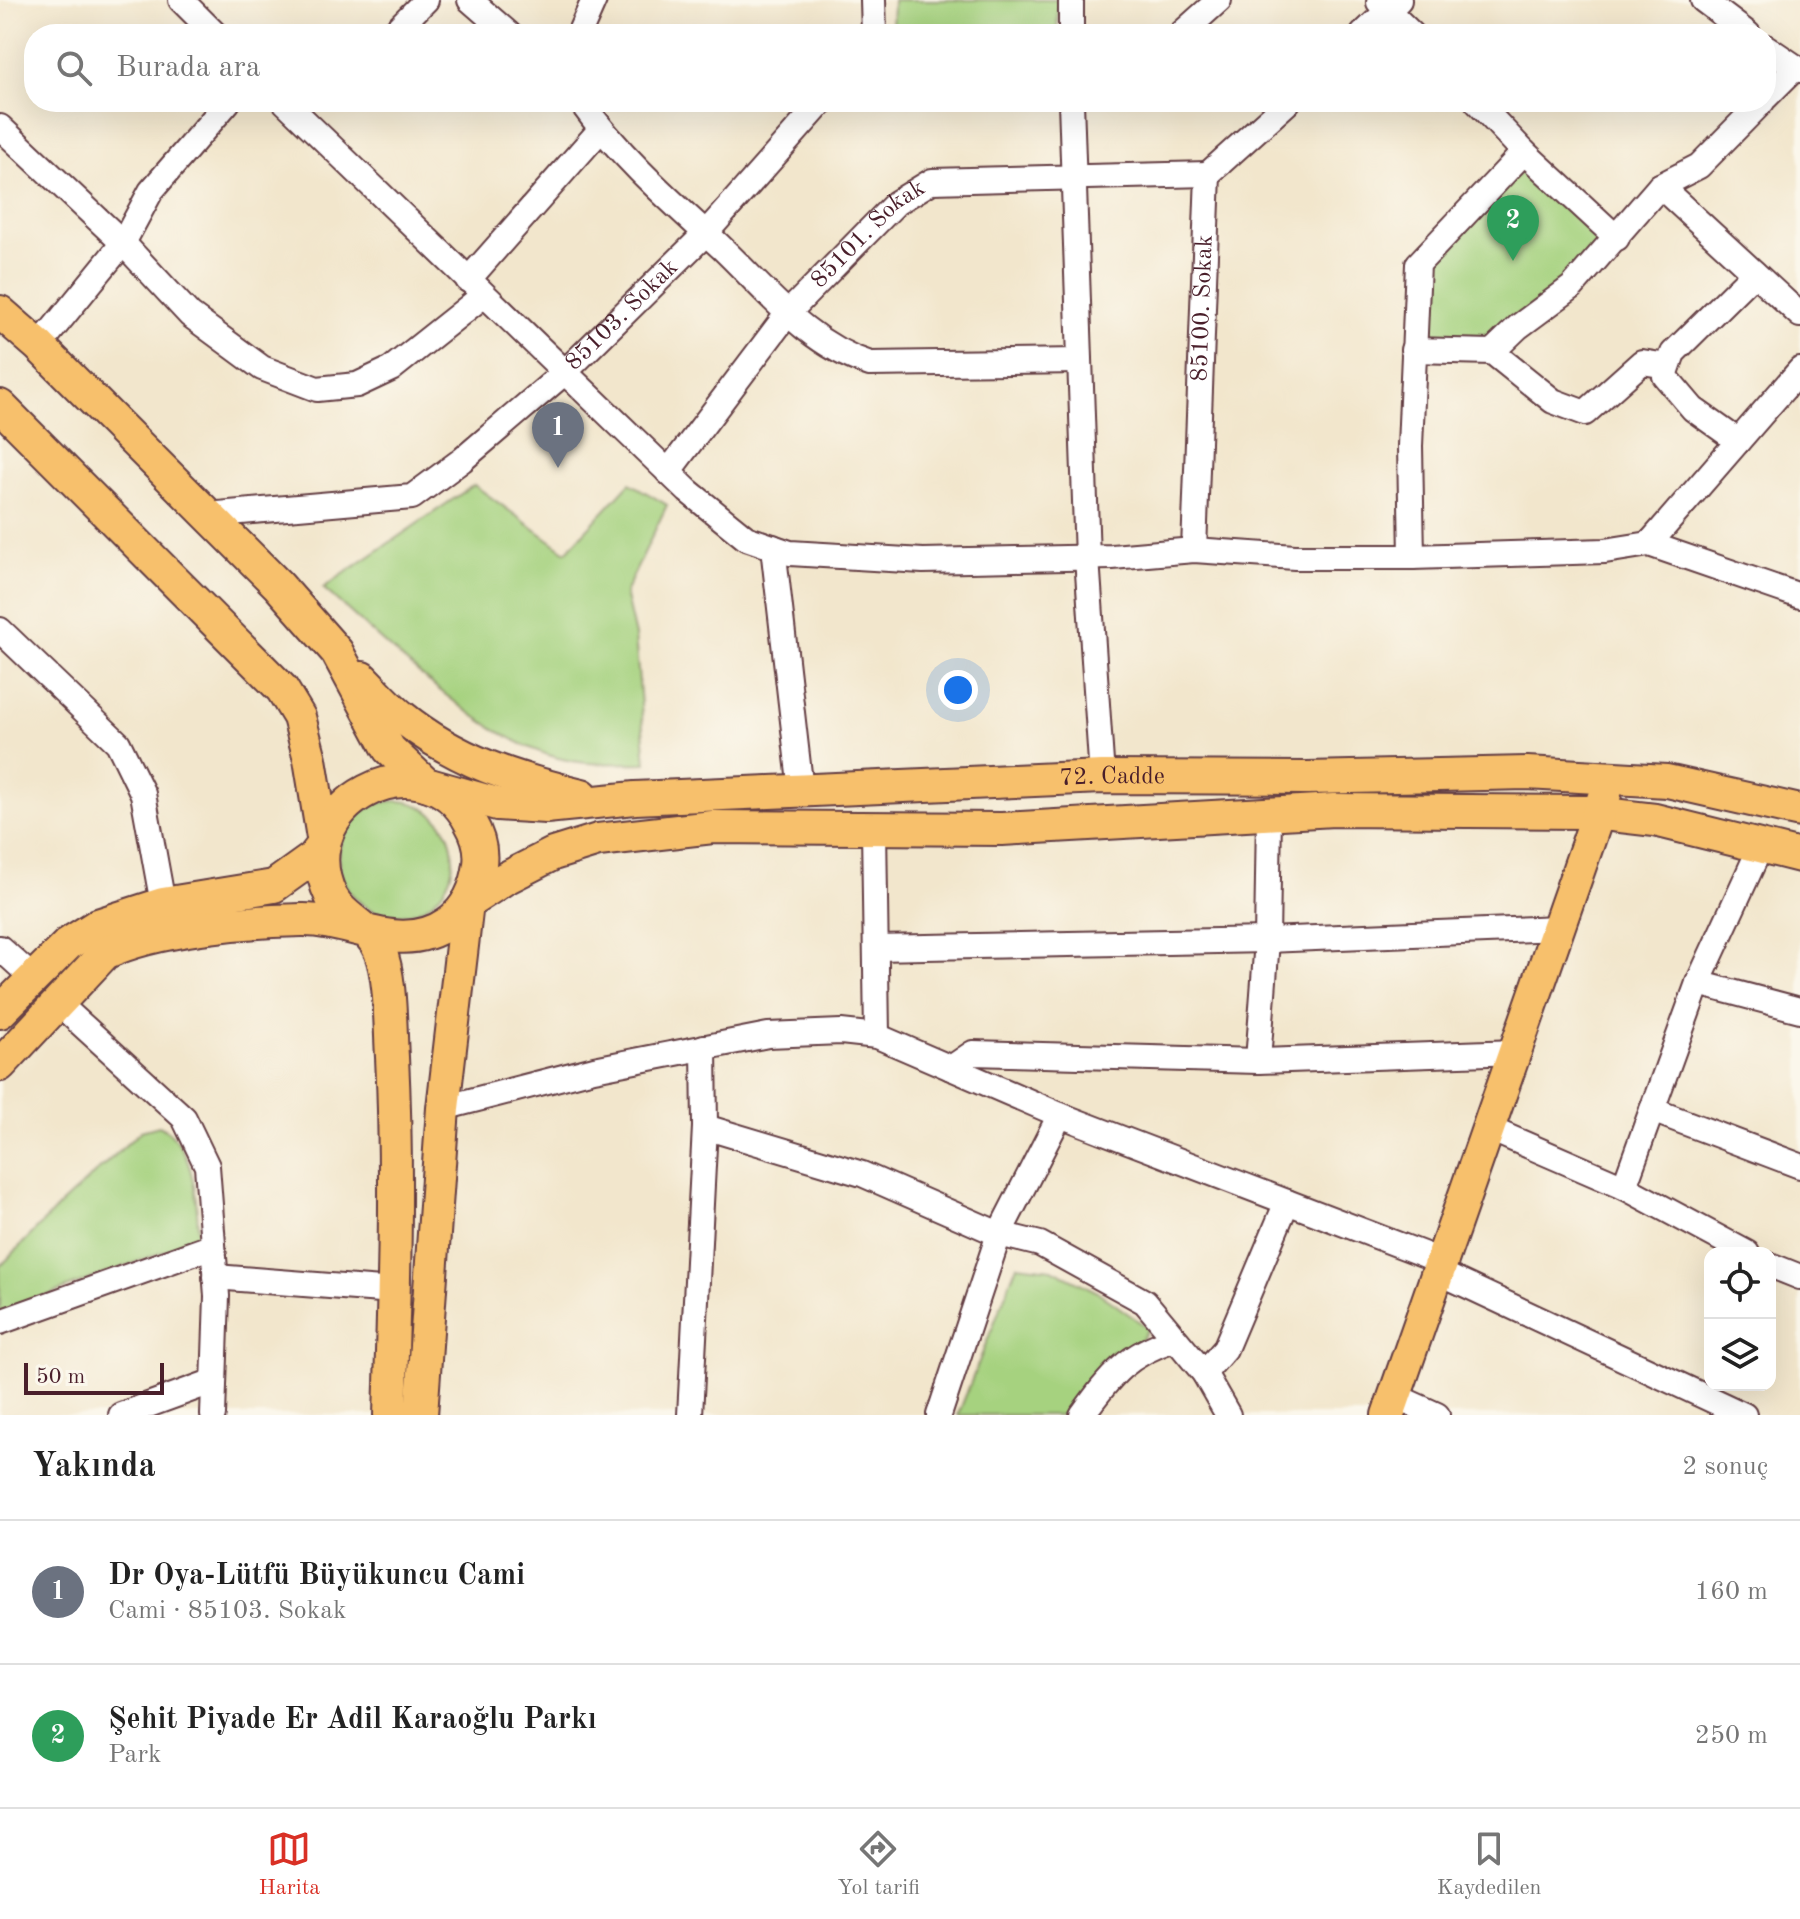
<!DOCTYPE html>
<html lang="tr">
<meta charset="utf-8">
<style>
:root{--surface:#fff;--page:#f2f2f2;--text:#222;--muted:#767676;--line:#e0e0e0;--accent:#d93025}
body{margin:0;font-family:"Old Standard TT",serif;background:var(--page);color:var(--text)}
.controls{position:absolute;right:24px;bottom:24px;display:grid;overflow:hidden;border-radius:16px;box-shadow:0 8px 32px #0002}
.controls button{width:72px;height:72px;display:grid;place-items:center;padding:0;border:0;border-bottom:2px solid var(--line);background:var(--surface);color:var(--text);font:40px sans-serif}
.scale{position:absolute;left:24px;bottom:20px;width:140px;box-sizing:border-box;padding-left:8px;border:4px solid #4a1f2b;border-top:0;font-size:22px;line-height:28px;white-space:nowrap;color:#4a1f2b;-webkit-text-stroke:6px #fbf7ec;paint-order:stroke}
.you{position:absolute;left:958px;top:690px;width:28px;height:28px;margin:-20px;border:6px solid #fff;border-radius:50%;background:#1a73e8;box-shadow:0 0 0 12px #1a73e833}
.badge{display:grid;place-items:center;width:52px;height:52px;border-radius:50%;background:var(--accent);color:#fff;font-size:26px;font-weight:700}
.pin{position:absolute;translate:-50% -66px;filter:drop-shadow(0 2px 4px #0008)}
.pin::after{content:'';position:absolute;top:42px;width:28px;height:24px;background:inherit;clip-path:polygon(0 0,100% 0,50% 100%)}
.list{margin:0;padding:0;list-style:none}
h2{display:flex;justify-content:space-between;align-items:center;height:104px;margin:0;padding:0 32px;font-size:34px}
h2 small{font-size:26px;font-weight:400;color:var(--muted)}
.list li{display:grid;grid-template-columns:52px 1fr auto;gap:24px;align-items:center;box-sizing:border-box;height:144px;padding:0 32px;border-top:2px solid var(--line)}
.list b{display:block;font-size:30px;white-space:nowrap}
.list p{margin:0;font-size:26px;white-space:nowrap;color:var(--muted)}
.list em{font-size:26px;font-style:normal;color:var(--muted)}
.icon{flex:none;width:44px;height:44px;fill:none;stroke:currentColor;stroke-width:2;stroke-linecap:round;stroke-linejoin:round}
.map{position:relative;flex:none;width:1800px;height:1415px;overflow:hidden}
.search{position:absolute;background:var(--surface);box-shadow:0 8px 32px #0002;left:24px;right:24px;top:24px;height:88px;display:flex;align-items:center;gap:20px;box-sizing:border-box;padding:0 28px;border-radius:32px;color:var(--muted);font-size:30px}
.sheet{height:392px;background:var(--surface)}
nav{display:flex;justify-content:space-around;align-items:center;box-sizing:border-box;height:112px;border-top:2px solid var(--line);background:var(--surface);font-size:22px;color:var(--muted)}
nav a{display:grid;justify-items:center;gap:4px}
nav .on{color:var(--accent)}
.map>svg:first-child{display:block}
</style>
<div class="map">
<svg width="1800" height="1415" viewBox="0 0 1800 1415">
<rect width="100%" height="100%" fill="#fbf7ec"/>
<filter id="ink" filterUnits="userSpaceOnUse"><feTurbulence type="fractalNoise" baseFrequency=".0125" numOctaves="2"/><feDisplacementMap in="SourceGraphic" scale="16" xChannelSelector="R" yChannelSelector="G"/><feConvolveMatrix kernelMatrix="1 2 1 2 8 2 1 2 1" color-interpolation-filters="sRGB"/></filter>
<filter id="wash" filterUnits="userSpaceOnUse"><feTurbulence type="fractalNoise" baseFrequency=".006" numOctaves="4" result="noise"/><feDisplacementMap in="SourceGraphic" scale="32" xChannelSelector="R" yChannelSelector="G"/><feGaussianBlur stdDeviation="1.8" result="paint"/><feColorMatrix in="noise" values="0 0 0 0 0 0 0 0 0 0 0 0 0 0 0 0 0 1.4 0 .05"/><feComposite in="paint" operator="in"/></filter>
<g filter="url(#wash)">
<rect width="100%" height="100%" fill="#f2e6cc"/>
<!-- green -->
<g fill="#a6d27f" stroke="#787855" stroke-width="2">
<path d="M 893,0 L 1058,0 L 1057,34 L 892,34 Z"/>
<path d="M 1524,168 L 1602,242 L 1514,339 L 1458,349 L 1425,331 L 1424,271 Z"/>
<path d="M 630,483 L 667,505 L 625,593 L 635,636 L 646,763 C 624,763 600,765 579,762 C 491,752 389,645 323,588 L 474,485 L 566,552 Z"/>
<circle cx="396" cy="858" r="57"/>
<path d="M 159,1126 C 194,1142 198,1204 198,1239 L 0,1313 L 0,1267 L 53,1212 L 141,1131 Z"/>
<path d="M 1017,1265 L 1052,1269 L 1098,1292 L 1148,1328 L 1141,1341 L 1108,1365 L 1067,1415 L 958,1415 Z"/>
</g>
</g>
<g filter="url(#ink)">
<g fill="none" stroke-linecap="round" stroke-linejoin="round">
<!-- minor casing -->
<g stroke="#633d43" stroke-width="28">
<g id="minor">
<path d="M 181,0 L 215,34"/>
<path d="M 470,0 L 509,34"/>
<path d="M 873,0 L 874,34"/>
<path d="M 1703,0 L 1748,34"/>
<path d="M 1379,2 L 1412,34"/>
<path d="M 392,34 L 426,0"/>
<path d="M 579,34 L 594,0"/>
<path d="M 1071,34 L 1071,0"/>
<path d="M 1181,34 L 1219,0"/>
<path d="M 1363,34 L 1399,0"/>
<path d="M 1766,47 L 1800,70"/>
<path d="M 1766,97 L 1795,68"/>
<path d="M 285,102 L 688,491 L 746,538 L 790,553 L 923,561 L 1112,557 L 1194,550 L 1295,557 L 1412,557 L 1605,551 L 1649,544 L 1800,596"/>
<path d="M 581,102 C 621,158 672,202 722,248 C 767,291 808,345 870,364 L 1080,361"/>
<path d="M 1071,102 L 1087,558 L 1102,777"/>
<path d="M 1477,102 L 1524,152 L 1617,238"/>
<path d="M 0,127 L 123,243 L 190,315 L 262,368 L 317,389 L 357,385 L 391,369 L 484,295"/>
<path d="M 1660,186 L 1800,315"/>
<path d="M 468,280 L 601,129"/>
<path d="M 39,346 L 123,243 L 151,191 L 228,102"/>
<path d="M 1413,350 L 1492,352 L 1518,327 L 1572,287 L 1660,186 L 1699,166 L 1762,102"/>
<path d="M 1492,352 L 1553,401 L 1585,413 L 1642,362 L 1667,366"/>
<path d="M 1738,441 L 1693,409 L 1665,376 L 1673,353 L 1754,273"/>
<path id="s1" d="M 668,472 L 788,313 L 896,203 L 932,181 L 1208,174"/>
<path id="s2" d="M 207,515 L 412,497 L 462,460 L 565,372 L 705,234 L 822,102"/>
<path d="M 1649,544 L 1800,370"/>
<path d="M 773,547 L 801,791"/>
<path id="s3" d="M 1194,550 L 1208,174 L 1288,102"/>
<path d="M 1412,557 L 1410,446 L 1418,264 L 1524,152"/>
<path d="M 0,630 L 118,743 L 143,794 L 163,904"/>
<path d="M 874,828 L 877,1036"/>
<path d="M 0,948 L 33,978"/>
<path d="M 876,948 L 1267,940 L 1559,928"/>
<path d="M 1698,983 L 1800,1010"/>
<path d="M 58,1003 L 184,1118 L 207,1166 L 217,1296 L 213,1415"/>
<path d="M 1258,1061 L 1267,940 L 1269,814"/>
<path d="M 951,1068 L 973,1053 L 1258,1061 L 1517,1052"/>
<path d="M 443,1108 L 594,1069 L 768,1035 L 841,1032 L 877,1036 L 1060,1115 L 1441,1261"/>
<path d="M 1652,1110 L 1800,1166"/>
<path d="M 705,1127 L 862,1174 L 999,1234 L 1040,1244 L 1145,1302 L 1204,1373 L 1228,1415"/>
<path d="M 1490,1129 L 1624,1187 L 1747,1253"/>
<path d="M 1624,1187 L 1698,983 L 1761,846"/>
<path d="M 1770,1265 L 1800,1277"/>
<path d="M 1436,1271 L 1744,1415"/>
<path d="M 215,1277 L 394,1291"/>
<path d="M 0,1322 L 213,1246"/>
<path d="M 1204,1373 L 1225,1349 L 1287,1202"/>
<path d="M 1395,1396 L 1437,1415"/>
<path d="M 121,1415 L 214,1381"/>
<path d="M 690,1415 L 705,1127 L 704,1047"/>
<path d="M 939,1415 L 999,1234 L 1060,1115"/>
<path d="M 1082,1415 C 1111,1375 1127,1354 1175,1339"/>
</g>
</g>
<!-- major casing -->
<g stroke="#633d43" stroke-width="36">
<g id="major">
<path id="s4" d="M 0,312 L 39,346 L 278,585 L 337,652 L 389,749 L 426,784 L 497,804 L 546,807 L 635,798 L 1102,777 L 1307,778 L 1527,773 L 1667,781 L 1800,811"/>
<path d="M 0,406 L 282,689 L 299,717 L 310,759 L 324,844 L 313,858 L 274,886 L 163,904 L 98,925 L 68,944 L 0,1012"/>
<path d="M 362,678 C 375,691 388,706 402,717 C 455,760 516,780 582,795"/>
<path d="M 0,1065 L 105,953 C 155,929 246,921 302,920 C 352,919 401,956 448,923 C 468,909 477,887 480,864 C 482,849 477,834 470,822 C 423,733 287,804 331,896 C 344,921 369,924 380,951 C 391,977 390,1027 392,1057 C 398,1176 394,1295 390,1415"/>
<path d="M 421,1415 L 443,1108 L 467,903 L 504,879 L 553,854 L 598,840 L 713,827 L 1002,829 L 1334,810 L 1586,812 L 1655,820 L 1800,856"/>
<path d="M 1388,1415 L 1605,794"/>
</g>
</g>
<!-- minor -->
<use href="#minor" stroke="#fff" stroke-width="24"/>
<!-- major -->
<use href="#major" stroke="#f7c06c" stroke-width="32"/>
</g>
</g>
<g text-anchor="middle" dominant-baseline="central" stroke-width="6" stroke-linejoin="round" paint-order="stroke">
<!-- street labels -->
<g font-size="24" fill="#4a1f2b" stroke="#fbf7ec">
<text stroke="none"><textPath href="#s1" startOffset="312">85101. Sokak</textPath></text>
<text stroke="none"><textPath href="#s3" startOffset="242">85100. Sokak</textPath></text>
<text stroke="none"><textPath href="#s2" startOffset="484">85103. Sokak</textPath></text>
<text stroke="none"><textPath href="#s4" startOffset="1330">72. Cadde</textPath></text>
</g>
</g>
</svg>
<div class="controls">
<button><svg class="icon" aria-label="locate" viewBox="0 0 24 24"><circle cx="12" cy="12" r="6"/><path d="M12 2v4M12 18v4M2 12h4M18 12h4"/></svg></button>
<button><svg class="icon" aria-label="layers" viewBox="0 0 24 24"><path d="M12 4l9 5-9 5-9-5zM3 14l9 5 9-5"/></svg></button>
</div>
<div class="scale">50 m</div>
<div class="you"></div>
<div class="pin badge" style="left:558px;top:468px;background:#6b7280">1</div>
<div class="pin badge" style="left:1513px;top:261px;background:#2e9e5b">2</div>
<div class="search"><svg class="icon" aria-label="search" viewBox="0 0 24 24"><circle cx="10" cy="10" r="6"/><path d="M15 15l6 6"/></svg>Burada ara</div>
</div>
<section class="sheet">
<h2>Yakında<small>2 sonuç</small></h2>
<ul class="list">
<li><span class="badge" style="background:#6b7280">1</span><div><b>Dr Oya-Lütfü Büyükuncu Cami</b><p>Cami · 85103. Sokak</p></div><em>160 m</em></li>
<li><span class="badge" style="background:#2e9e5b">2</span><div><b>Şehit Piyade Er Adil Karaoğlu Parkı</b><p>Park</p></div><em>250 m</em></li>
</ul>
</section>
<nav>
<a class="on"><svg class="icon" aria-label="map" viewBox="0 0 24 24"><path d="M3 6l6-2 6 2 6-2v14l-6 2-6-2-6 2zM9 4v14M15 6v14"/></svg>Harita</a>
<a><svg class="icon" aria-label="directions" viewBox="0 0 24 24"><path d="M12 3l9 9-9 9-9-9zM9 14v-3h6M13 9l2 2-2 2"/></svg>Yol tarifi</a>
<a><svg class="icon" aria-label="saved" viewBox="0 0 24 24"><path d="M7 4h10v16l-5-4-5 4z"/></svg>Kaydedilen</a>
</nav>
